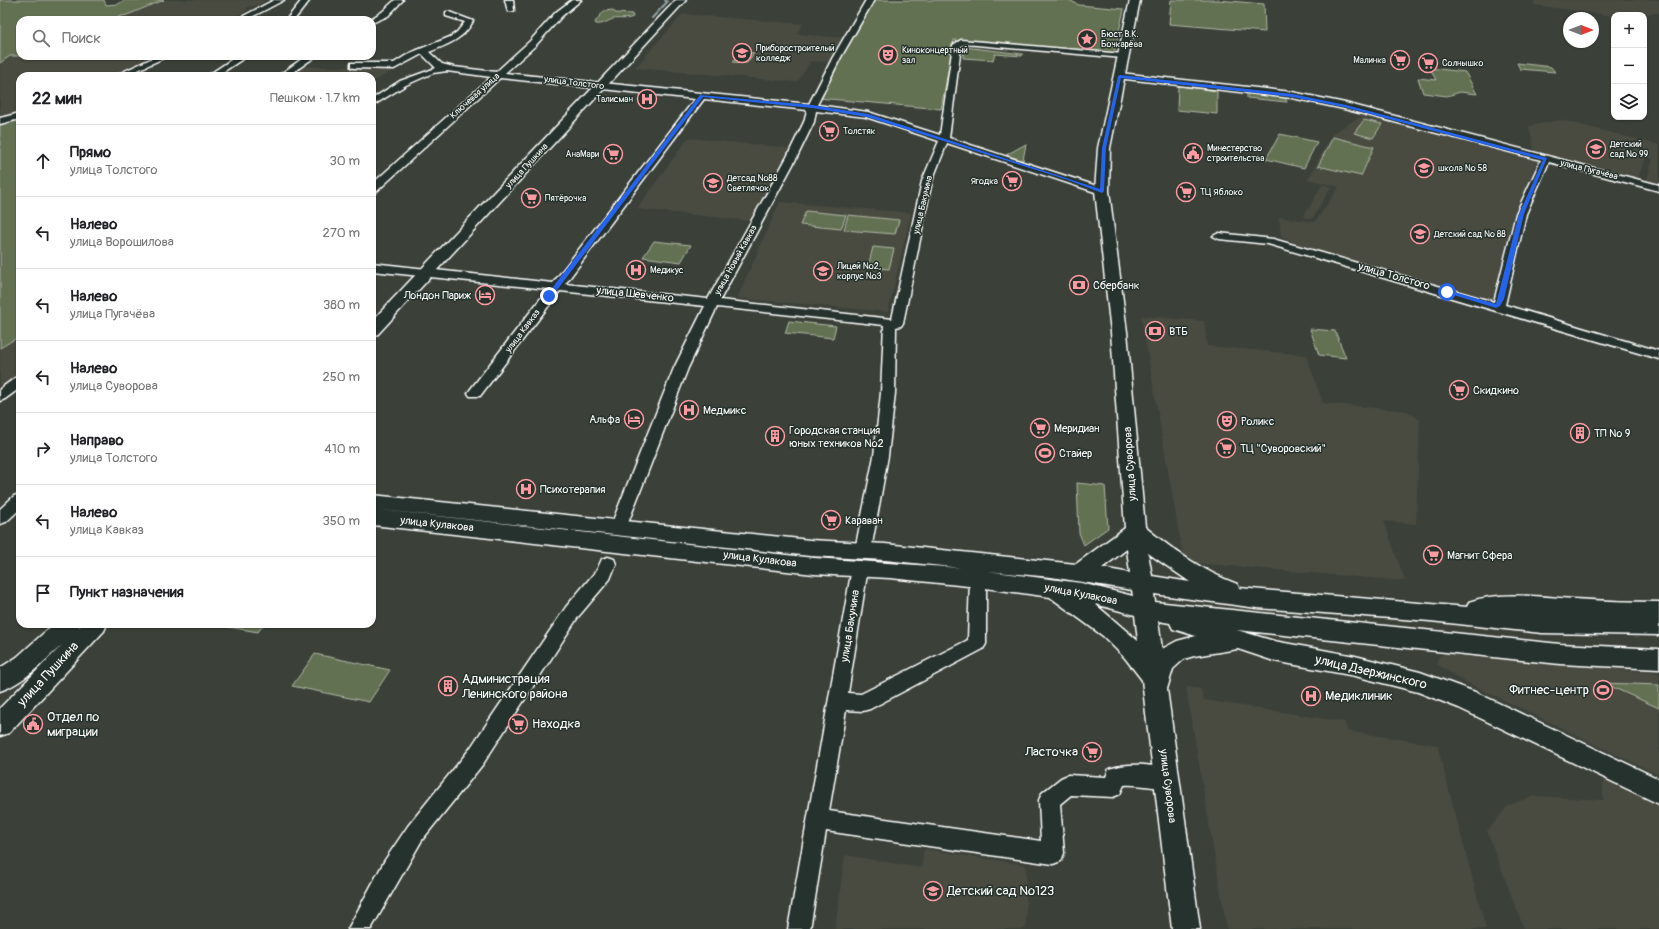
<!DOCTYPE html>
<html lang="ru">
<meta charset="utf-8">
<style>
:root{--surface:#fff;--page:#f2f2f2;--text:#202124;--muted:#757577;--line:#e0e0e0}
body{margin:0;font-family:Pangolin,sans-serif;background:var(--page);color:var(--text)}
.controls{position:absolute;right:12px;top:12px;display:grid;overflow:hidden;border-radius:8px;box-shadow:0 1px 3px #0004}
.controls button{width:36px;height:36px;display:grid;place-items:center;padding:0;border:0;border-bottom:1px solid var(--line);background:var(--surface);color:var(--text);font:20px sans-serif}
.compass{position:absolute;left:1563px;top:12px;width:36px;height:36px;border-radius:50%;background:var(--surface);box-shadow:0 1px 3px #0004;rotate:90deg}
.stop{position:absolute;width:12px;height:12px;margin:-9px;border:3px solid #2563eb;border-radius:50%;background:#fff}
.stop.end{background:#2563eb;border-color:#fff;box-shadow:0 1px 4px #0008}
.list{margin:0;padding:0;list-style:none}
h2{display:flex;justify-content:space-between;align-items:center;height:52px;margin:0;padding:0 16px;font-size:17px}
h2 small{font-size:13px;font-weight:400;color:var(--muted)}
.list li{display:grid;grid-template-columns:26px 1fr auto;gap:12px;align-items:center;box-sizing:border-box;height:72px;padding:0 16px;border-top:1px solid var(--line)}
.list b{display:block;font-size:15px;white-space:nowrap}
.list p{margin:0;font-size:13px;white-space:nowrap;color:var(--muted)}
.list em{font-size:13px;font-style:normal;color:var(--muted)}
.icon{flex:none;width:22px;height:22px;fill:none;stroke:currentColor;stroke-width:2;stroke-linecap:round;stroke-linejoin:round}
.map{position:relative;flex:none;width:1659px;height:929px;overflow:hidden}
.search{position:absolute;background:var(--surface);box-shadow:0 1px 3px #0004;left:16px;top:16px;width:360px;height:44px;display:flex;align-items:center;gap:10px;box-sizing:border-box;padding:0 14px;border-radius:12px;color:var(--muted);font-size:15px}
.panel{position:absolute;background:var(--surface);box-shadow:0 1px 3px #0004;left:16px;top:72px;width:360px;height:556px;border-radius:12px}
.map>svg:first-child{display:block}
</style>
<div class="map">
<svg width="1659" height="929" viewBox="0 0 1659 929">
<rect width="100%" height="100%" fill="#3b4139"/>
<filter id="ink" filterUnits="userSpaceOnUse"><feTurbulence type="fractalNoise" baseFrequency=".025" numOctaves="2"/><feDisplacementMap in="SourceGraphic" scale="8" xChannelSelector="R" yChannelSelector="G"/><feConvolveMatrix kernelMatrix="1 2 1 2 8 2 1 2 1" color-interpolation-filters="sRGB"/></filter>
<g filter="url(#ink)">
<!-- built -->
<g fill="#494b41">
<path d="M 164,0 L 265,0 L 259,5 L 247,7 L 247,10 L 230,20 L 102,20 L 127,15 Z"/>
<path d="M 1534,0 L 1659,0 L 1659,13 L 1614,16 L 1534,5 Z"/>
<path d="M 683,14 L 803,24 L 796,34 L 843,38 L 831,62 L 811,61 L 797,82 L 635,68 Z"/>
<path d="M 10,56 L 157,56 L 112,76 L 20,76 L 20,112 L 0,118 L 0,63 Z"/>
<path d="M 300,67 L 360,67 L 394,70 L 372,82 L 372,76 L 286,76 Z"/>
<path d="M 1363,115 L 1537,160 L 1510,229 L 1493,301 L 1319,251 L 1304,248 L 1281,236 L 1279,217 L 1315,222 L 1339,187 L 1308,179 L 1333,133 Z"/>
<path d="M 1561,120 L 1659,145 L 1659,186 L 1646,183 L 1653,159 L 1646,157 L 1637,180 L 1535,153 L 1529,126 Z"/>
<path d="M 688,138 L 789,148 L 752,221 L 637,209 Z"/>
<path d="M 1323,184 L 1331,187 L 1312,219 L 1303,217 Z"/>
<path d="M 780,202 L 911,213 L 888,312 L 737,298 Z"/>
<path d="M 1141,316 L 1204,321 L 1207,346 L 1306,355 L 1323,403 L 1407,411 L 1420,420 L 1416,524 L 1384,521 L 1405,581 L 1184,562 Z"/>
<path d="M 20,336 L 20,376 L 0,390 L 0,348 Z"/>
<path d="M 1445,653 L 1659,673 L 1659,775 L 1460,679 L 1437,664 L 1438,657 Z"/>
<path d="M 1186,687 L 1201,689 L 1204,700 L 1345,722 L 1347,731 L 1437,745 L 1486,929 L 1227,929 Z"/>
<path d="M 1603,777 L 1659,805 L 1659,929 L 1524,929 L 1487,831 L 1509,805 L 1534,796 L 1603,800 Z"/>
<path d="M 924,849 L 1026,865 L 1026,929 L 835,929 L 845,855 L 921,868 Z"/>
</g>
<!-- green -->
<g fill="#637152" stroke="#b1b8a8">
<path d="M 0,0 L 104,0 L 106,5 L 118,4 L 125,0 L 164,0 L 127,15 L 102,20 L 20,20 L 20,56 L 26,56 L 10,56 L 0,63 Z"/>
<path d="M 872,0 L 1069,0 L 1079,5 L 1124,9 L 1114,54 L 954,40 L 941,109 L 818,98 Z"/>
<path d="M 1171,0 L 1218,0 L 1264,4 L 1265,32 L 1169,24 Z"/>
<path d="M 613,10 L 615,13 L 632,14 L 633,17 C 626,20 620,18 613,19 C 607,21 603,25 596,24 L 595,22 L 604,11 Z"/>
<path d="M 964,47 L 1023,54 L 1022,56 L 995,54 L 993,60 L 963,58 Z"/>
<path d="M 740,52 L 754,53 L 747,63 L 733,62 Z"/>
<path d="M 1517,63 L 1551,67 L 1555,72 L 1520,69 Z"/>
<path d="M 1430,68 L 1465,72 L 1477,94 L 1460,92 L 1447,96 L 1423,93 L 1418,78 L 1436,80 Z"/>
<path d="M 1178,86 L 1217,91 L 1217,114 L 1177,110 Z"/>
<path d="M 1247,93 L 1285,97 L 1287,102 L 1247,98 Z"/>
<path d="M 16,120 L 20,120 L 20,336 L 0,348 L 0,124 Z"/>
<path d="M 1364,120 L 1382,124 L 1373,138 L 1354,133 Z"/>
<path d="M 1280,134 L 1317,142 L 1304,168 L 1266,159 Z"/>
<path d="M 1333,137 L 1374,147 L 1361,176 L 1318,166 Z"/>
<path d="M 1026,144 L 1023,160 L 1006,155 Z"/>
<path d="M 806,211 L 846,215 L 841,229 L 800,225 Z"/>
<path d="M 848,215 L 899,220 L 895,234 L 844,230 Z"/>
<path d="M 654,241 L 691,245 L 681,262 L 643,257 Z"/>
<path d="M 873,247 L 894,249 L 889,269 L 868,267 Z"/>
<path d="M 789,321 L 836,326 L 833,338 L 785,333 Z"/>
<path d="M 1310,329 L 1335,331 L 1346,358 L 1319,355 Z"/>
<path d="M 1077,483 L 1105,486 L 1108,528 L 1084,545 L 1079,533 Z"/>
<path d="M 211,624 L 264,624 L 258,632 Z"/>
<path d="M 315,654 L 390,670 L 369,702 L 292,686 Z"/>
<path d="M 1603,683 L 1659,685 L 1659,708 Z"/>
</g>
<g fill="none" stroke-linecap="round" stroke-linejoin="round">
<!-- stream -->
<path stroke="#91a4a7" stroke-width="2" d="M 652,18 L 667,2 L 665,0"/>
<!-- minor casing -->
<g stroke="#fff" stroke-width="3">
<g id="minor">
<path d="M 274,0 L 284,0 L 246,20 L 236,20 Z"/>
<path d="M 302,0 L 310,0 L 294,20 L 286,20 Z"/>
<path d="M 395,0 L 403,0 L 388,16 L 372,23 L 372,20 L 369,20 L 382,12 Z"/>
<path d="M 505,0 L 513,0 L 514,11 L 508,11 Z"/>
<path d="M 572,0 L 581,0 L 562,16 L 536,45 L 505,73 L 809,104 L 833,57 L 866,0 L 874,0 L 841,57 L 817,105 L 868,112 L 940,135 L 953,45 L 961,40 L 1123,54 L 1127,56 L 1123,58 L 965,44 L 961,46 L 949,138 L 1106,189 L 1107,191 L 1106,193 L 1098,193 L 947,143 L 932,181 L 903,323 L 901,326 L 896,327 L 895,393 L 888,456 L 871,550 L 869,554 L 863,556 L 857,554 L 855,550 L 874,456 L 881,393 L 884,325 L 717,307 L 688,368 L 626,528 L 624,532 L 618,534 L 612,532 L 610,528 L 674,368 L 705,306 L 560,291 L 480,396 L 470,396 L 468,393 L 470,390 L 548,289 L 372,271 L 372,263 L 553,283 L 695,99 L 500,78 L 376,192 L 372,193 L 372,184 L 491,77 L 447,71 L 433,73 L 406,85 L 372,106 L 372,99 L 400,81 L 436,68 L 422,54 L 394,69 L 354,68 L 351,67 L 351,63 L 394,63 L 410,53 L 450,37 L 457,32 L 465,22 L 446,16 L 446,12 L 449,12 L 473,21 C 464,39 447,45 429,52 L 442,64 L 454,67 L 496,72 L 530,41 L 556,12 ZM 704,99 L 807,110 L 804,122 L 787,157 L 708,299 L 565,284 ZM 816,111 L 866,117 L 939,141 L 922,181 L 892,319 L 720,300 L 797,157 L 814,122 Z"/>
<path d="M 157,56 L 168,56 L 125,76 L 114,76 Z"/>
<path d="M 237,56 L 247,56 L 217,76 L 207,76 Z"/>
<path d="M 306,56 L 316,56 L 288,76 L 278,76 Z"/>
<path d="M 1120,73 L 1292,92 L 1345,103 L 1659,185 L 1659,191 L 1549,162 L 1526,214 L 1505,305 L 1659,351 L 1659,359 L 1268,244 L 1219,239 L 1213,236 L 1219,233 L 1273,239 L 1494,302 L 1516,214 L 1541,160 L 1344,109 L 1292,98 L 1117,78 L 1116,76 Z"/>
<path d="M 20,113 L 20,119 L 0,124 L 0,118 Z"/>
<path d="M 20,377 L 20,388 L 5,399 L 0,401 L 0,389 L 15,378 Z"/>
<path d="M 20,494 L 20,509 L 6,522 L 0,524 L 0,509 L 14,496 Z"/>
<path d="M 608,557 L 614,559 L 616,564 L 610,579 L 578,617 L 483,764 L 422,840 L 371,929 L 348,929 L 385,860 L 408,826 L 469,750 L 566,607 L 597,570 L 602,559 Z"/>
<path d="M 860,561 L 866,563 L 868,568 L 848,693 L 861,694 L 968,640 L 970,578 L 972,573 L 978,571 L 984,573 L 986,578 L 986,644 L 983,649 L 870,709 L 863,711 L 846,710 L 829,811 L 1041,841 L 1039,800 L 1042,793 L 1061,778 L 1068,775 L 1106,777 L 1109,769 C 1128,762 1155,764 1174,771 L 1177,778 L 1174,785 C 1159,791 1140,783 1124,785 L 1120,794 L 1113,797 L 1071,795 L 1060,804 L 1064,853 L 1061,861 L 1053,864 L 826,831 L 810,929 L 788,929 L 852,568 L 854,563 Z"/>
</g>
</g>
<!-- major casing -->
<g stroke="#fff" stroke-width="3">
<g id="major">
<path d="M 676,0 L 686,0 L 378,334 L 372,336 L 372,321 Z"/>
<path d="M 1130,0 L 1140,0 L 1110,148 L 1109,191 L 1127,332 L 1145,527 C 1173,550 1202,571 1237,584 L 1239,588 L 1467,607 L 1469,602 C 1500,591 1541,597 1573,599 C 1602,601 1630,602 1659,602 L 1659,635 L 1542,633 L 1430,621 L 1257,608 L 1154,594 L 1155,602 L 1560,644 L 1659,649 L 1659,669 L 1560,664 L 1237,630 L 1274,641 L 1355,656 L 1420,672 L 1475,692 L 1659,779 L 1659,804 L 1459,708 L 1418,692 L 1355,676 L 1274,661 L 1238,649 L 1194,656 L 1184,659 L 1173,669 L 1167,689 L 1200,929 L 1172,929 L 1142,680 L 1125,658 L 1103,636 L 1050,597 L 978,587 L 890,578 L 814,574 L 372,525 L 372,509 L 814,558 L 961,568 L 885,560 L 810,556 L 372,509 L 372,495 L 810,540 L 885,544 L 1076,564 L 1125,528 L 1111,332 L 1095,191 L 1098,148 ZM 1127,549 L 1130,573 L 1102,568 ZM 1148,553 L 1190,582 L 1152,576 ZM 987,571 L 1051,577 L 1132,590 L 1133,596 L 1081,583 ZM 1095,604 L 1135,615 L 1138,641 ZM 1158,621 L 1170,623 L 1173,629 L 1196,636 L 1177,641 L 1162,649 Z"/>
<path d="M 54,624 L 80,624 L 79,627 L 82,624 L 107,624 L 104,631 L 9,733 L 0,736 L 0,708 L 62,645 C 43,662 24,683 0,691 L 0,668 L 17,657 Z"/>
</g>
</g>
<!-- minor -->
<use href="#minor" fill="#26332d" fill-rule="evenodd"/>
<!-- major -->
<use href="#major" fill="#26332d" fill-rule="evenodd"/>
</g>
</g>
<!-- route -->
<path fill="#2563eb" d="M 1120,75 L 1292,94 L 1346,105 L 1547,158 L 1524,214 L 1504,299 L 1500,306 L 1496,308 L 1444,292 L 1447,290 L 1496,304 L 1519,214 L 1543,160 L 1344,107 L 1292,97 L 1121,78 L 1106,148 L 1104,191 L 1102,193 L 1068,180 L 867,117 L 812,108 L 703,97 L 551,298 L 546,296 L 700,95 L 812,105 L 868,114 L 1100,189 L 1102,148 L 1118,76 Z"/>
<!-- icons -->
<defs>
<g id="sight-ring" transform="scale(1)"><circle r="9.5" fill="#26332d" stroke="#ff9aa2" stroke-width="1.5"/><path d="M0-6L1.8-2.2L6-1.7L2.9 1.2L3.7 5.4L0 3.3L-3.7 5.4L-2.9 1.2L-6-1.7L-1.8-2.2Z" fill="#ff9aa2"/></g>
<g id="university-ring" transform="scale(1)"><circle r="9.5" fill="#26332d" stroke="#ff9aa2" stroke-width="1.5"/><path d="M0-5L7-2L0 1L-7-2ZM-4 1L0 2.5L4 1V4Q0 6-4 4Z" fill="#ff9aa2"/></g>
<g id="theatre-ring" transform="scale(1)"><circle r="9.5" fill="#26332d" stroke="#ff9aa2" stroke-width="1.5"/><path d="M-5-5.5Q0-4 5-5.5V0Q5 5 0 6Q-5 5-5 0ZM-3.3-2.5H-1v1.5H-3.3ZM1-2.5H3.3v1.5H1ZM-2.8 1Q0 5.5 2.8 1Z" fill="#ff9aa2"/></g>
<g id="supermarket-ring" transform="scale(1)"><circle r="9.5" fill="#26332d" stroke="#ff9aa2" stroke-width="1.5"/><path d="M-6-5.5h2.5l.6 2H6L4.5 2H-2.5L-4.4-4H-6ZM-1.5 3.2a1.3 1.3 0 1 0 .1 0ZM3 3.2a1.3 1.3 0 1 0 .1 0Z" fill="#ff9aa2"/></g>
<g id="hospital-ring" transform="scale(1)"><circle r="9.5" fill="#26332d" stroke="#ff9aa2" stroke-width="1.5"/><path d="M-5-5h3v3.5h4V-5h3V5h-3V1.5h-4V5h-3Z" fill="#ff9aa2"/></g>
<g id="school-ring" transform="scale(1)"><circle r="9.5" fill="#26332d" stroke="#ff9aa2" stroke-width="1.5"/><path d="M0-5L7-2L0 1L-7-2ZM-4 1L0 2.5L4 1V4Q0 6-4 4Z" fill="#ff9aa2"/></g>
<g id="civic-ring" transform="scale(1)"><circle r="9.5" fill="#26332d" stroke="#ff9aa2" stroke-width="1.5"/><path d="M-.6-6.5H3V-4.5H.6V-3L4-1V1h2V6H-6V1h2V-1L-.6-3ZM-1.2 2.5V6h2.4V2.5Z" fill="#ff9aa2"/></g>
<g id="bank-ring" transform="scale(1)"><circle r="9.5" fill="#26332d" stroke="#ff9aa2" stroke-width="1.5"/><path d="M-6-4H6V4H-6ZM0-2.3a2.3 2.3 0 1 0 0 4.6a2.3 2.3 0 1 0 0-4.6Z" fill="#ff9aa2"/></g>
<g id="hotel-ring" transform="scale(1)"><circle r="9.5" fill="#26332d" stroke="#ff9aa2" stroke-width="1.5"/><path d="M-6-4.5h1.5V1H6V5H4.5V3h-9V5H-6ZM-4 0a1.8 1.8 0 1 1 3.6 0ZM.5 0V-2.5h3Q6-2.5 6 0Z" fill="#ff9aa2"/></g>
<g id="building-ring" transform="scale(1)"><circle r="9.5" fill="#26332d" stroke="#ff9aa2" stroke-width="1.5"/><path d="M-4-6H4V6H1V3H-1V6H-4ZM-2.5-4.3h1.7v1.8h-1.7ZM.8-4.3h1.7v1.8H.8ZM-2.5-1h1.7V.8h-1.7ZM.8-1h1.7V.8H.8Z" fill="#ff9aa2"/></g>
<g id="stadium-ring" transform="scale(1)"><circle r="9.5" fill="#26332d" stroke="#ff9aa2" stroke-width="1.5"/><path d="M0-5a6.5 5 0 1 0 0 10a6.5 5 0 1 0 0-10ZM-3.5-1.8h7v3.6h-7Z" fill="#ff9aa2"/></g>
</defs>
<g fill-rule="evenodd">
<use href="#sight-ring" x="1087" y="39"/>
<use href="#university-ring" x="742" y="53"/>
<use href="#theatre-ring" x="888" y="55"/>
<use href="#supermarket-ring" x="1400" y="60"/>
<use href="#supermarket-ring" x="1428" y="63"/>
<use href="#hospital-ring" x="647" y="99"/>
<use href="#supermarket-ring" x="829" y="131"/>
<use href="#school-ring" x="1596" y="149"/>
<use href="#civic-ring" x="1193" y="153"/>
<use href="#supermarket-ring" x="613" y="154"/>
<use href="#school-ring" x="1424" y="168"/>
<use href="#supermarket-ring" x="1012" y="181"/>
<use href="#school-ring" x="713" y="183"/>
<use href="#supermarket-ring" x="1186" y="192"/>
<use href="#supermarket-ring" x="531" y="198"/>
<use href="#school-ring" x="1420" y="234"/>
<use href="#hospital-ring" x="636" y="270"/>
<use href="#school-ring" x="823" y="271"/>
<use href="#bank-ring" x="1079" y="285"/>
<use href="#hotel-ring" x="485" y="295"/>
<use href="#bank-ring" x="1155" y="331"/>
<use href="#supermarket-ring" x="1459" y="390"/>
<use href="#hospital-ring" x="689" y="410"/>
<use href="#hotel-ring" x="634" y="419"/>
<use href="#theatre-ring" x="1227" y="421"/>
<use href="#supermarket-ring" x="1040" y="428"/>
<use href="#building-ring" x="1580" y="433"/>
<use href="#building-ring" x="775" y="436"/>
<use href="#supermarket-ring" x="1226" y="448"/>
<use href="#stadium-ring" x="1045" y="453"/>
<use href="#hospital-ring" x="526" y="489"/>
<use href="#supermarket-ring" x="831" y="520"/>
<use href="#supermarket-ring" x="1433" y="555"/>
<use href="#building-ring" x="448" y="686"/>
<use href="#stadium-ring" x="1603" y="690"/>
<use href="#hospital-ring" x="1311" y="696"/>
<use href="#civic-ring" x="33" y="724"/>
<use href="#supermarket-ring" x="518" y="724"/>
<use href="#supermarket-ring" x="1092" y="752"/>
<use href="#school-ring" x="933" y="891"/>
</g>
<g text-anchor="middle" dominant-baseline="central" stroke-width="3" stroke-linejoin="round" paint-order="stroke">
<!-- far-poi labels -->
<g font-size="9" fill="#fff" stroke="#26332d" text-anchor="start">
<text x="1101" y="34">Бюст В.К.<tspan x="1101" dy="10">Бочкарёва</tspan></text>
<text x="756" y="48">Приборостроителый<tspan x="756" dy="10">колледж</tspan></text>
<text x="902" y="50">Киноконцертный<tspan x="902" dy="10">зал</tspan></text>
<text x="1386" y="60" text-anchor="end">Малинка</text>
<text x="1442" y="63">Солнышко</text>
<text x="633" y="99" text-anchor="end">Талисман</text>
<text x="843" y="131">Толстяк</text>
<text x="1610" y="144">Детский<tspan x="1610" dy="10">сад № 99</tspan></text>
<text x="1207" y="148">Минестерство<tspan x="1207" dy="10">строительства</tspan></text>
<text x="599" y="154" text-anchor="end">АнаМари</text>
<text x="1438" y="168">школа № 58</text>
<text x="727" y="178">Детсад №88<tspan x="727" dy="10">Светлячок</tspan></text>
<text x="998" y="181" text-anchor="end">Ягодка</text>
<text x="1200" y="192">ТЦ Яблоко</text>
<text x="545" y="198">Пятёрочка</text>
<text x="1434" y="234">Детский сад № 88</text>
<text x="837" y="266">Лицей №2,<tspan x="837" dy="10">корпус №3</tspan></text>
<text x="650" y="270">Медикус</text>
</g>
<!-- far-street labels -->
<g font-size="9" fill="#fff" stroke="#26332d">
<text transform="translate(574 83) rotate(7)">улица Толстого</text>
<text transform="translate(475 96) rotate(-42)">Ключевая улица</text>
<text transform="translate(527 166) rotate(-47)">улица Пушкина</text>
<text transform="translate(1589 170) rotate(14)">улица Пугачёва</text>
<text transform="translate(923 205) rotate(-77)">улица Бакунина</text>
<text transform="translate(736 260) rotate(-61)">улица Новый Кавказ</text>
<text transform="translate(523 331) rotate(-53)">улица Кавказ</text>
</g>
<!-- street labels -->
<g font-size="11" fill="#fff" stroke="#26332d">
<text transform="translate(1394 276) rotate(16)">улица Толстого</text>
<text transform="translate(635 294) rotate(6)">улица Шевченко</text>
<text transform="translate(1130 464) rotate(-94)">улица Суворова</text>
<text transform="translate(437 524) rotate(6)">улица Кулакова</text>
<text transform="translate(760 559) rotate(7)">улица Кулакова</text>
<text transform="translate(1081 594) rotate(11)">улица Кулакова</text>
<text transform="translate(850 626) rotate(-81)">улица Бакунина</text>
<text transform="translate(1168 786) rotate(83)">улица Суворова</text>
</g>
<!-- poi labels -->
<g font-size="11" fill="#fff" stroke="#26332d" text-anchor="start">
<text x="1093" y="285">Сбербанк</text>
<text x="471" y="295" text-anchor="end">Лондон Париж</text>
<text x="1169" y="331">ВТБ</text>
<text x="1473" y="390">Скидкино</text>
<text x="703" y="410">Медмикс</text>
<text x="620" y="419" text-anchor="end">Альфа</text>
<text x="1241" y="421">Роликс</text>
<text x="1054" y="428">Меридиан</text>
<text x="789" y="430">Городская станция<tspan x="789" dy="13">юных техников №2</tspan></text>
<text x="1594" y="433">ТП № 9</text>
<text x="1240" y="448">ТЦ "Суворовский"</text>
<text x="1059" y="453">Стайер</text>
<text x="540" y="489">Психотерапия</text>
<text x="845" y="520">Караван</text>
<text x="1447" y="555">Магнит Сфера</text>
</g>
<!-- near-street labels -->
<g font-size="13" fill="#fff" stroke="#26332d">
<text transform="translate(1371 672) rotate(13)">улица Дзержинского</text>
<text transform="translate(48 674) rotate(-47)">улица Пушкина</text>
</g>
<!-- near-poi labels -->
<g font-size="13" fill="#fff" stroke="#26332d" text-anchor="start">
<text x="462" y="679">Администрация<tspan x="462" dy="15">Ленинского района</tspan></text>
<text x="1589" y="690" text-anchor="end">Фитнес-центр</text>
<text x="1325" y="696">Медиклиник</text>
<text x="47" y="717">Отдел по<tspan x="47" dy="15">миграции</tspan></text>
<text x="532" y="724">Находка</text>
<text x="1078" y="752" text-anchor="end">Ласточка</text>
<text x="947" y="891">Детский сад №123</text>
</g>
</g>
</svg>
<div class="controls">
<button>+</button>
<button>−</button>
<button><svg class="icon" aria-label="layers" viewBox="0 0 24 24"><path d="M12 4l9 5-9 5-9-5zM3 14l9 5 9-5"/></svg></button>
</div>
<svg class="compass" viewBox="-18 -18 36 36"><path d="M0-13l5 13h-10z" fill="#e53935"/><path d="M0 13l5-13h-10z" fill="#757577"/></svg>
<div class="stop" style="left:1447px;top:292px"></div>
<div class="stop end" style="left:549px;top:296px"></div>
<div class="search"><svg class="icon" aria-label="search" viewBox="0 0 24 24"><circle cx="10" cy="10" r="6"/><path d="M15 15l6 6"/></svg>Поиск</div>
<section class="panel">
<h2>22 мин<small>Пешком · 1.7 km</small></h2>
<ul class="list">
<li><svg class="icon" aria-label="ahead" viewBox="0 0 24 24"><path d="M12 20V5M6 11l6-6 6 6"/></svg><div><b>Прямо</b><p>улица Толстого</p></div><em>30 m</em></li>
<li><svg class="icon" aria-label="left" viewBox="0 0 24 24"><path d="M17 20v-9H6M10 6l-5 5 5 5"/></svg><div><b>Налево</b><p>улица Ворошилова</p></div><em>270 m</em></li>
<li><svg class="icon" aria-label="left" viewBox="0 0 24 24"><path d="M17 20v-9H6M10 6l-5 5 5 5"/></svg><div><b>Налево</b><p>улица Пугачёва</p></div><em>380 m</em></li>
<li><svg class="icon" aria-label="left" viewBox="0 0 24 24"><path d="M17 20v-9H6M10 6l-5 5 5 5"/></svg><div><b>Налево</b><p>улица Суворова</p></div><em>250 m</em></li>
<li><svg class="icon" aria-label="right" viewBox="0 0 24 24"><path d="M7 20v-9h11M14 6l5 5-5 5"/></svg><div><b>Направо</b><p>улица Толстого</p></div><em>410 m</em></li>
<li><svg class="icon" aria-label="left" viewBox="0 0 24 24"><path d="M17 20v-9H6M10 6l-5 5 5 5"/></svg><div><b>Налево</b><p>улица Кавказ</p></div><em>350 m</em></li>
<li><svg class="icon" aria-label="arrive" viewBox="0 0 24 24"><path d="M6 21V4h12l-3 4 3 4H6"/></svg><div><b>Пункт назначения</b></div></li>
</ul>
</section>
</div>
